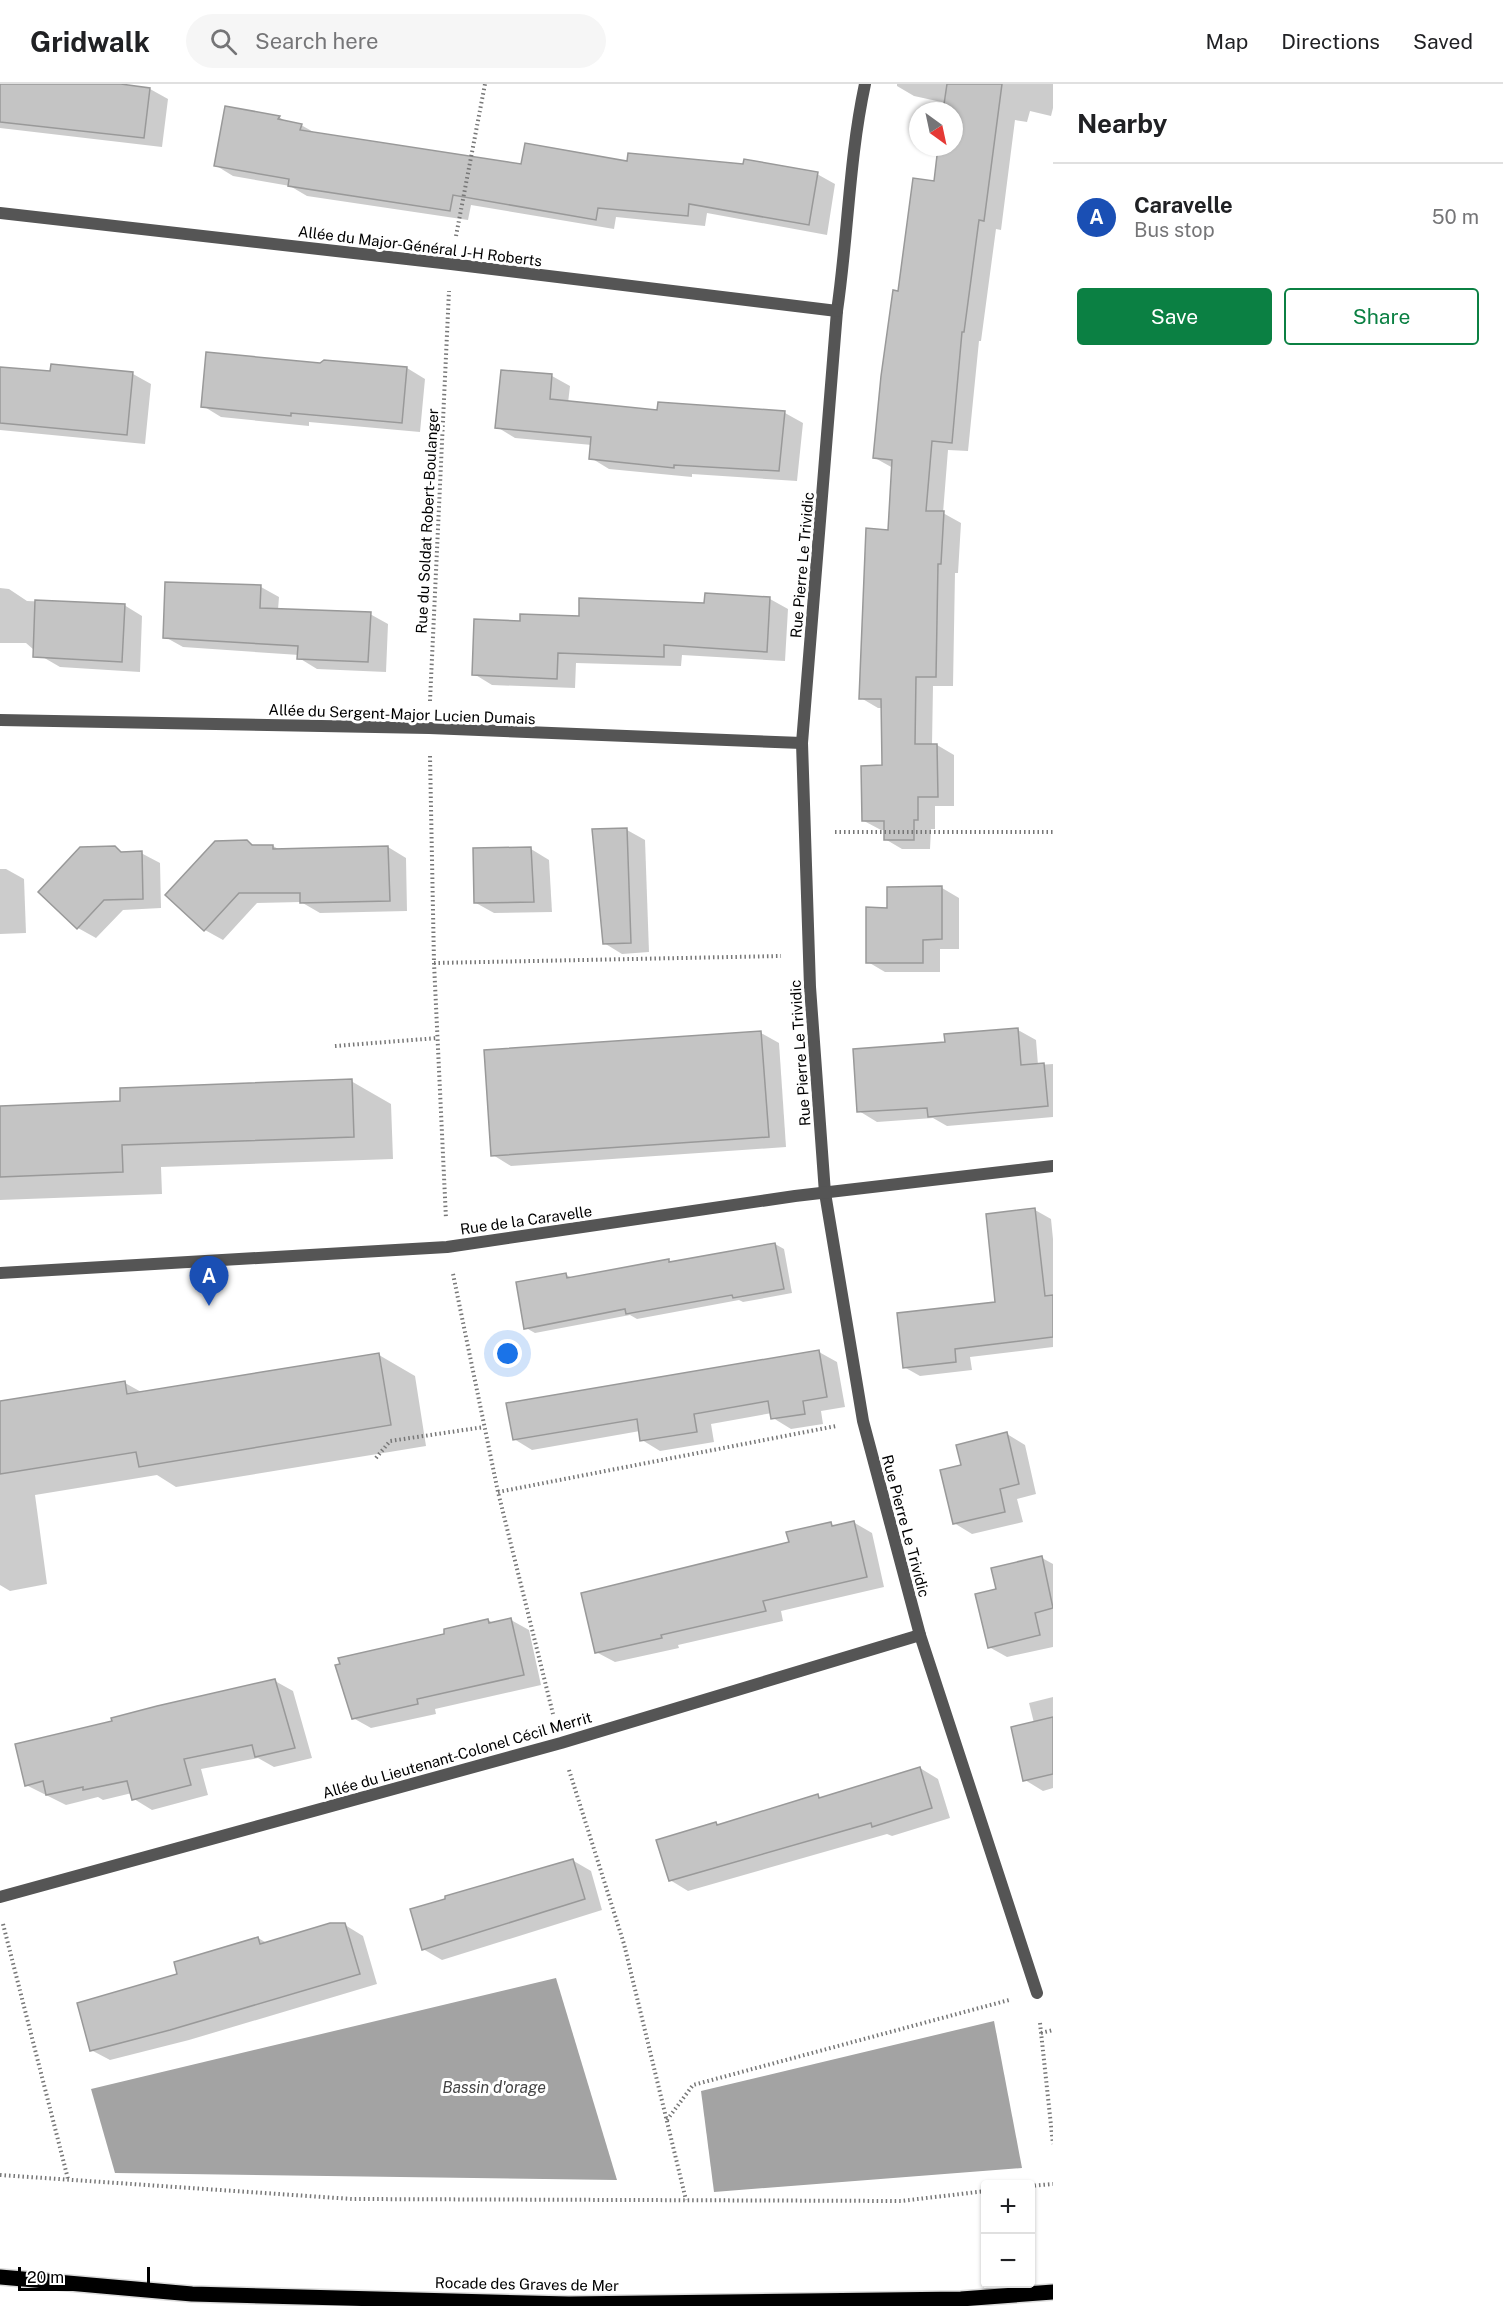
<!DOCTYPE html>
<meta charset="utf-8">
<style>
:root{--surface:#fff;--page:#f6f6f6;--text:#202124;--muted:#757577;--line:#e0e0e0;--accent:#0b8043}
body{margin:0;font-family:"Public Sans",sans-serif;background:var(--page);color:var(--text)}
.controls{position:absolute;right:18px;bottom:18px;display:grid;overflow:hidden;border-radius:6px;box-shadow:0 2px 4px #0004}
.controls button{width:54px;height:54px;display:grid;place-items:center;padding:0;border:0;border-bottom:2px solid var(--line);background:var(--surface);color:var(--text);font:30px sans-serif}
.compass{position:absolute;left:909px;top:18px;width:54px;height:54px;border-radius:50%;background:var(--surface);box-shadow:0 2px 4px #0004;rotate:147deg}
.scale{position:absolute;left:18px;bottom:15px;width:132px;box-sizing:border-box;padding-left:6px;border:3px solid #000;border-top:0;font-size:16px;line-height:21px;white-space:nowrap;color:#000;-webkit-text-stroke:4px #fff;paint-order:stroke}
.you{position:absolute;left:508px;top:1270px;width:21px;height:21px;margin:-15px;border:4px solid #fff;border-radius:50%;background:#1a73e8;box-shadow:0 0 0 9px #1a73e833}
.badge{display:grid;place-items:center;width:39px;height:39px;border-radius:50%;background:var(--accent);color:#fff;font-size:20px;font-weight:700}
.pin{position:absolute;translate:-50% -50px;filter:drop-shadow(0 2px 3px #0008)}
.pin::after{content:'';position:absolute;top:32px;width:21px;height:18px;background:inherit;clip-path:polygon(0 0,100% 0,50% 100%)}
.list{margin:0;padding:0;list-style:none}
h2{display:flex;justify-content:space-between;align-items:center;height:78px;margin:0;padding:0 24px;font-size:26px}
h2 small{font-size:20px;font-weight:400;color:var(--muted)}
.list li{display:grid;grid-template-columns:39px 1fr auto;gap:18px;align-items:center;box-sizing:border-box;height:108px;padding:0 24px;border-top:2px solid var(--line)}
.list b{display:block;font-size:22px;white-space:nowrap}
.list p{margin:0;font-size:20px;white-space:nowrap;color:var(--muted)}
.list em{font-size:20px;font-style:normal;color:var(--muted)}
.actions{display:flex;gap:12px;padding:18px 24px}
.actions a{flex:1;padding:14px 0;border:2px solid var(--accent);border-radius:6px;text-align:center;font-size:21px;color:var(--accent)}
.actions .main{background:var(--accent);color:#fff}
.icon{flex:none;width:33px;height:33px;fill:none;stroke:currentColor;stroke-width:2;stroke-linecap:round;stroke-linejoin:round}
.map{position:relative;flex:none;width:1053px;height:2222px;overflow:hidden}
header{display:flex;align-items:center;gap:36px;box-sizing:border-box;height:84px;padding:0 30px;background:var(--surface);border-bottom:2px solid var(--line)}
header strong{font-size:28px}
nav{display:flex;gap:33px;margin-inline-start:auto;font-size:21px}
.search{width:420px;height:54px;background:var(--page);display:flex;align-items:center;gap:15px;box-sizing:border-box;padding:0 21px;border-radius:33px;color:var(--muted);font-size:22px}
main{display:flex}
aside{flex:1;background:var(--surface)}
.map>svg:first-child{display:block}
</style>
<header>
<strong>Gridwalk</strong>
<div class="search"><svg class="icon" aria-label="search" viewBox="0 0 24 24"><circle cx="10" cy="10" r="6"/><path d="M15 15l6 6"/></svg>Search here</div>
<nav><a>Map</a><a>Directions</a><a>Saved</a></nav>
</header>
<main>
<div class="map">
<svg width="1053" height="2222" viewBox="0 0 1053 2222">
<rect width="100%" height="100%" fill="#fff"/>
<!-- water -->
<g fill="#a3a3a3">
<path d="M 556,1894 L 617,2096 L 115,2089 L 91,2005 Z"/>
<path d="M 994,1937 L 1022,2084 L 714,2108 L 701,2007 Z"/>
</g>
<!-- shadow -->
<g fill="#0003">
<path d="M 0,0 L 110,0 L 150,5 L 168,15 L 162,63 L 0,44 Z"/>
<path d="M 897,0 L 1053,0 L 1053,24 L 1051,32 L 1030,27 L 1027,38 L 1015,36 L 1001,146 L 996,145 L 981,257 L 979,257 L 968,367 L 948,366 L 943,429 L 961,439 L 958,489 L 955,489 L 953,602 L 933,602 L 932,661 L 937,661 L 954,671 L 954,722 L 935,722 L 935,745 L 931,745 L 930,765 L 902,765 L 885,755 L 885,746 L 881,746 L 864,737 L 884,683 L 883,624 L 878,624 L 861,614 L 889,447 L 893,384 L 875,374 L 899,208 L 935,99 L 940,63 L 954,63 L 954,27 L 945,27 L 946,19 L 914,12 L 897,2 Z"/>
<path d="M 279,33 L 288,39 L 301,41 L 317,50 L 522,82 L 628,78 L 817,90 L 835,100 L 827,151 L 707,129 L 705,142 L 616,133 L 614,145 L 471,121 L 468,136 L 307,112 L 290,102 L 233,92 L 215,81 Z"/>
<path d="M 321,281 L 407,284 L 425,295 L 420,348 L 309,338 L 309,342 L 221,333 L 203,322 Z"/>
<path d="M 0,284 L 51,289 L 133,290 L 151,300 L 145,360 L 0,346 Z"/>
<path d="M 552,292 L 570,302 L 568,319 L 658,327 L 659,320 L 785,329 L 803,339 L 797,397 L 692,390 L 692,393 L 609,385 L 591,374 L 592,361 L 515,354 L 497,343 Z"/>
<path d="M 261,503 L 279,513 L 278,526 L 370,530 L 388,540 L 386,588 L 317,585 L 299,574 L 299,571 L 183,563 L 165,553 Z"/>
<path d="M 0,504 L 9,505 L 27,517 L 124,521 L 142,532 L 140,588 L 60,583 L 41,572 L 26,559 L 0,559 Z"/>
<path d="M 770,515 L 788,525 L 785,577 L 682,571 L 681,582 L 576,579 L 575,604 L 492,601 L 474,590 L 522,539 Z"/>
<path d="M 627,746 L 645,756 L 649,868 L 622,870 L 604,859 Z"/>
<path d="M 247,757 L 255,762 L 273,762 L 280,766 L 388,763 L 406,774 L 407,827 L 320,829 L 301,818 L 257,819 L 223,856 L 205,846 Z"/>
<path d="M 115,764 L 124,769 L 141,769 L 160,779 L 161,824 L 123,826 L 96,854 L 78,844 Z"/>
<path d="M 531,765 L 549,776 L 552,828 L 494,829 L 476,819 Z"/>
<path d="M 0,785 L 6,785 L 24,795 L 26,849 L 0,850 Z"/>
<path d="M 942,804 L 959,814 L 959,865 L 940,865 L 940,888 L 885,888 L 868,878 L 889,825 Z"/>
<path d="M 1018,946 L 1036,956 L 1038,981 L 1053,980 L 1053,1033 L 947,1042 L 933,1034 L 877,1038 L 859,1027 L 947,960 L 946,952 Z"/>
<path d="M 761,949 L 779,959 L 786,1063 L 511,1082 L 493,1071 Z"/>
<path d="M 351,997 L 391,1020 L 393,1075 L 161,1083 L 162,1110 L 0,1116 L 0,1023 L 122,1018 Z"/>
<path d="M 1035,1126 L 1051,1135 L 1053,1155 L 1053,1263 L 970,1273 L 972,1286 L 920,1292 L 904,1283 L 997,1219 Z"/>
<path d="M 775,1160 L 784,1165 L 792,1209 L 743,1218 L 739,1216 L 637,1235 L 630,1231 L 535,1249 L 526,1244 L 566,1191 L 573,1194 Z"/>
<path d="M 819,1268 L 837,1278 L 845,1323 L 821,1327 L 823,1340 L 791,1345 L 773,1334 L 772,1329 L 711,1340 L 714,1358 L 660,1367 L 642,1356 L 640,1347 L 532,1366 L 514,1355 Z"/>
<path d="M 379,1271 L 415,1292 L 426,1362 L 176,1403 L 157,1391 L 35,1411 L 47,1500 L 10,1507 L 0,1501 L 0,1319 L 125,1299 L 143,1309 Z"/>
<path d="M 1007,1350 L 1025,1361 L 1036,1410 L 1017,1415 L 1023,1438 L 972,1450 L 954,1439 L 963,1382 Z"/>
<path d="M 853,1438 L 872,1449 L 884,1503 L 781,1527 L 783,1537 L 678,1561 L 679,1564 L 615,1578 L 596,1568 L 790,1459 L 831,1440 L 836,1443 Z"/>
<path d="M 1042,1474 L 1053,1480 L 1053,1563 L 1007,1573 L 989,1563 L 998,1506 Z"/>
<path d="M 488,1536 L 493,1539 L 511,1536 L 529,1546 L 541,1601 L 435,1625 L 436,1630 L 371,1644 L 353,1634 L 446,1551 Z"/>
<path d="M 275,1597 L 293,1607 L 312,1674 L 274,1683 L 258,1674 L 201,1685 L 208,1711 L 152,1726 L 134,1715 L 132,1709 L 103,1716 L 98,1713 L 66,1721 L 26,1701 Z"/>
<path d="M 1053,1613 L 1053,1704 L 1043,1707 L 1025,1696 L 1034,1639 L 1029,1619 Z"/>
<path d="M 920,1684 L 938,1695 L 950,1734 L 892,1752 L 887,1750 L 688,1807 L 670,1796 L 716,1740 L 719,1742 L 818,1712 L 823,1715 Z"/>
<path d="M 572,1776 L 591,1787 L 602,1826 L 442,1876 L 423,1865 L 447,1816 Z"/>
<path d="M 345,1841 L 363,1852 L 377,1900 L 189,1956 L 110,1976 L 91,1966 L 258,1854 L 267,1859 Z"/>
</g>
<!-- building -->
<g fill="#c4c4c4" stroke="#999" stroke-width="1.5">
<path d="M 0,0 L 121,0 L 150,4 L 144,54 L 0,38 Z"/>
<path d="M 947,0 L 1002,0 L 984,137 L 979,136 L 964,248 L 962,248 L 952,359 L 932,357 L 926,427 L 944,427 L 941,480 L 938,480 L 936,593 L 916,593 L 915,660 L 937,660 L 938,713 L 918,713 L 918,736 L 914,736 L 914,756 L 884,756 L 884,737 L 862,737 L 861,682 L 882,681 L 881,615 L 859,615 L 866,444 L 888,446 L 892,376 L 873,374 L 881,292 L 893,206 L 898,207 L 913,94 L 934,97 L 938,63 L 954,63 L 954,27 L 943,27 Z"/>
<path d="M 225,22 L 280,32 L 278,35 L 302,40 L 300,46 L 521,80 L 525,59 L 627,77 L 628,69 L 743,80 L 744,75 L 818,88 L 809,141 L 689,120 L 688,132 L 598,124 L 596,136 L 453,111 L 450,127 L 288,102 L 289,95 L 214,82 Z"/>
<path d="M 206,268 L 320,279 L 324,276 L 407,283 L 402,339 L 291,329 L 291,332 L 201,323 Z"/>
<path d="M 51,280 L 133,288 L 127,351 L 0,339 L 0,283 L 50,287 Z"/>
<path d="M 501,286 L 552,290 L 550,315 L 657,326 L 658,318 L 785,327 L 779,387 L 674,381 L 674,384 L 589,375 L 591,353 L 495,344 Z"/>
<path d="M 165,498 L 261,501 L 260,524 L 371,528 L 368,578 L 297,575 L 298,562 L 163,554 Z"/>
<path d="M 705,509 L 770,513 L 767,568 L 664,561 L 664,573 L 558,569 L 557,595 L 472,591 L 474,535 L 520,537 L 520,530 L 579,532 L 579,514 L 704,519 Z"/>
<path d="M 35,516 L 125,520 L 122,578 L 33,573 Z"/>
<path d="M 627,744 L 631,859 L 603,860 L 592,745 Z"/>
<path d="M 247,756 L 252,761 L 273,761 L 273,765 L 388,762 L 390,817 L 300,819 L 300,809 L 239,809 L 204,847 L 165,811 L 215,757 Z"/>
<path d="M 115,762 L 121,768 L 142,767 L 143,815 L 104,816 L 77,845 L 38,808 L 80,763 Z"/>
<path d="M 531,763 L 534,818 L 474,819 L 473,764 Z"/>
<path d="M 942,802 L 942,855 L 923,856 L 923,879 L 866,879 L 866,823 L 887,824 L 887,803 Z"/>
<path d="M 1018,944 L 1021,981 L 1044,979 L 1048,1022 L 928,1033 L 927,1024 L 857,1028 L 853,965 L 945,958 L 944,950 Z"/>
<path d="M 761,947 L 769,1053 L 491,1072 L 484,966 Z"/>
<path d="M 352,995 L 354,1053 L 122,1061 L 123,1088 L 0,1093 L 0,1022 L 120,1017 L 120,1004 Z"/>
<path d="M 1035,1124 L 1045,1212 L 1053,1211 L 1053,1253 L 955,1265 L 956,1278 L 903,1284 L 897,1229 L 995,1218 L 986,1130 Z"/>
<path d="M 775,1159 L 784,1205 L 733,1214 L 732,1211 L 626,1230 L 625,1225 L 524,1245 L 516,1198 L 566,1189 L 567,1194 L 669,1175 L 669,1178 Z"/>
<path d="M 819,1266 L 827,1313 L 803,1317 L 805,1330 L 771,1335 L 768,1317 L 694,1330 L 697,1348 L 640,1357 L 637,1335 L 513,1356 L 506,1319 Z"/>
<path d="M 379,1269 L 391,1341 L 139,1383 L 136,1368 L 0,1390 L 0,1317 L 125,1297 L 127,1310 Z"/>
<path d="M 1007,1348 L 1019,1400 L 1000,1405 L 1005,1428 L 953,1440 L 940,1386 L 961,1381 L 956,1361 Z"/>
<path d="M 854,1437 L 867,1493 L 763,1517 L 766,1527 L 661,1551 L 662,1554 L 595,1569 L 581,1509 L 789,1458 L 786,1448 L 831,1438 L 832,1442 Z"/>
<path d="M 1042,1472 L 1053,1524 L 1035,1529 L 1040,1551 L 988,1564 L 975,1510 L 996,1505 L 991,1484 Z"/>
<path d="M 511,1534 L 524,1591 L 417,1615 L 418,1620 L 352,1635 L 335,1581 L 340,1580 L 338,1574 L 444,1550 L 444,1545 L 488,1535 L 489,1539 Z"/>
<path d="M 275,1595 L 295,1664 L 255,1673 L 252,1661 L 184,1675 L 191,1701 L 132,1716 L 127,1697 L 83,1706 L 83,1703 L 46,1711 L 43,1697 L 25,1702 L 15,1660 L 112,1637 L 111,1634 L 157,1622 Z"/>
<path d="M 1053,1633 L 1053,1690 L 1023,1697 L 1011,1643 Z"/>
<path d="M 920,1683 L 932,1724 L 872,1743 L 871,1739 L 669,1797 L 656,1756 L 716,1738 L 717,1741 L 818,1710 L 819,1714 Z"/>
<path d="M 573,1775 L 585,1815 L 422,1866 L 410,1825 L 445,1815 L 445,1812 Z"/>
<path d="M 330,1839 L 345,1839 L 360,1890 L 170,1946 L 90,1967 L 77,1919 L 177,1890 L 174,1878 L 258,1853 L 260,1860 Z"/>
</g>
<g fill="none" stroke-linecap="round" stroke-linejoin="round">
<!-- primary casing -->
<g stroke="#dbdbdb" stroke-width="18">
<path id="primary" d="M 0,2193 L 192,2210 L 569,2220 L 961,2215 L 1053,2208"/>
</g>
<!-- path -->
<g stroke="#777" stroke-width="4" stroke-dasharray="1.5 3" stroke-linecap="butt">
<path d="M 456,152 L 485,0"/>
<path d="M 430,617 L 449,207"/>
<path d="M 430,672 L 434,879 L 446,1135"/>
<path d="M 835,748 L 1053,748"/>
<path d="M 434,879 L 781,872"/>
<path d="M 335,962 L 438,954"/>
<path d="M 453,1190 L 498,1408 L 553,1630"/>
<path d="M 376,1374 L 390,1357 L 484,1343"/>
<path d="M 498,1408 L 836,1342"/>
<path d="M 569,1686 L 624,1860 L 686,2116"/>
<path d="M 3,1840 L 68,2095"/>
<path d="M 1040,1939 L 1053,2060"/>
<path d="M 1041,1949 L 1053,1946"/>
<path d="M 667,2036 L 693,2001 L 1009,1916"/>
<path d="M 0,2091 L 352,2115 L 901,2117 L 986,2107"/>
<path d="M 1030,2102 L 1053,2100"/>
</g>
<!-- minor -->
<g stroke="#555" stroke-width="12">
<path d="M 865,0 C 849,74 848,152 837,227 L 802,659 L 810,903 L 825,1109 L 863,1337 L 920,1551 L 1037,1909"/>
<path d="M 0,129 L 451,180 L 837,227"/>
<path d="M 0,636 L 429,644 L 802,659"/>
<path d="M 0,1189 L 447,1163 L 795,1112 L 1053,1082"/>
<path d="M 0,1813 L 561,1659 L 920,1551"/>
</g>
<!-- primary -->
<use href="#primary" stroke="#000" stroke-width="15"/>
</g>
<g text-anchor="middle" dominant-baseline="central" stroke-width="6" stroke-linejoin="round" paint-order="stroke">
<!-- street labels -->
<g font-size="15" fill="#000" stroke="#fff">
<text transform="translate(420 162) rotate(7)">Allée du Major-Général J-H Roberts</text>
<text transform="translate(427 437) rotate(-87)">Rue du Soldat Robert-Boulanger</text>
<text transform="translate(802 481) rotate(-85)">Rue Pierre Le Trividic</text>
<text transform="translate(402 630) rotate(2)">Allée du Sergent-Major Lucien Dumais</text>
<text transform="translate(800 969) rotate(-94)">Rue Pierre Le Trividic</text>
<text transform="translate(526 1136) rotate(-8)">Rue de la Caravelle</text>
<text transform="translate(906 1442) rotate(75)">Rue Pierre Le Trividic</text>
<text transform="translate(457 1671) rotate(-16)">Allée du Lieutenant-Colonel Cécil Merrit</text>
<text transform="translate(527 2200) rotate(1)">Rocade des Graves de Mer</text>
</g>
<!-- water labels -->
<g font-size="16" font-style="italic" fill="#444" stroke="#fff">
<text x="494" y="2003">Bassin d'orage</text>
</g>
</g>
</svg>
<div class="controls">
<button>+</button>
<button>−</button>
</div>
<svg class="compass" viewBox="-18 -18 36 36"><path d="M0-13l5 13h-10z" fill="#e53935"/><path d="M0 13l5-13h-10z" fill="#757577"/></svg>
<div class="scale">20 m</div>
<div class="you"></div>
<div class="pin badge" style="left:209px;top:1222px;background:#1a4fb4">A</div>
</div>
<aside>
<h2>Nearby<small></small></h2>
<ul class="list">
<li><span class="badge" style="background:#1a4fb4">A</span><div><b>Caravelle</b><p>Bus stop</p></div><em>50 m</em></li>
</ul>
<div class="actions"><a class="main">Save</a><a>Share</a></div>
</aside>
</main>
